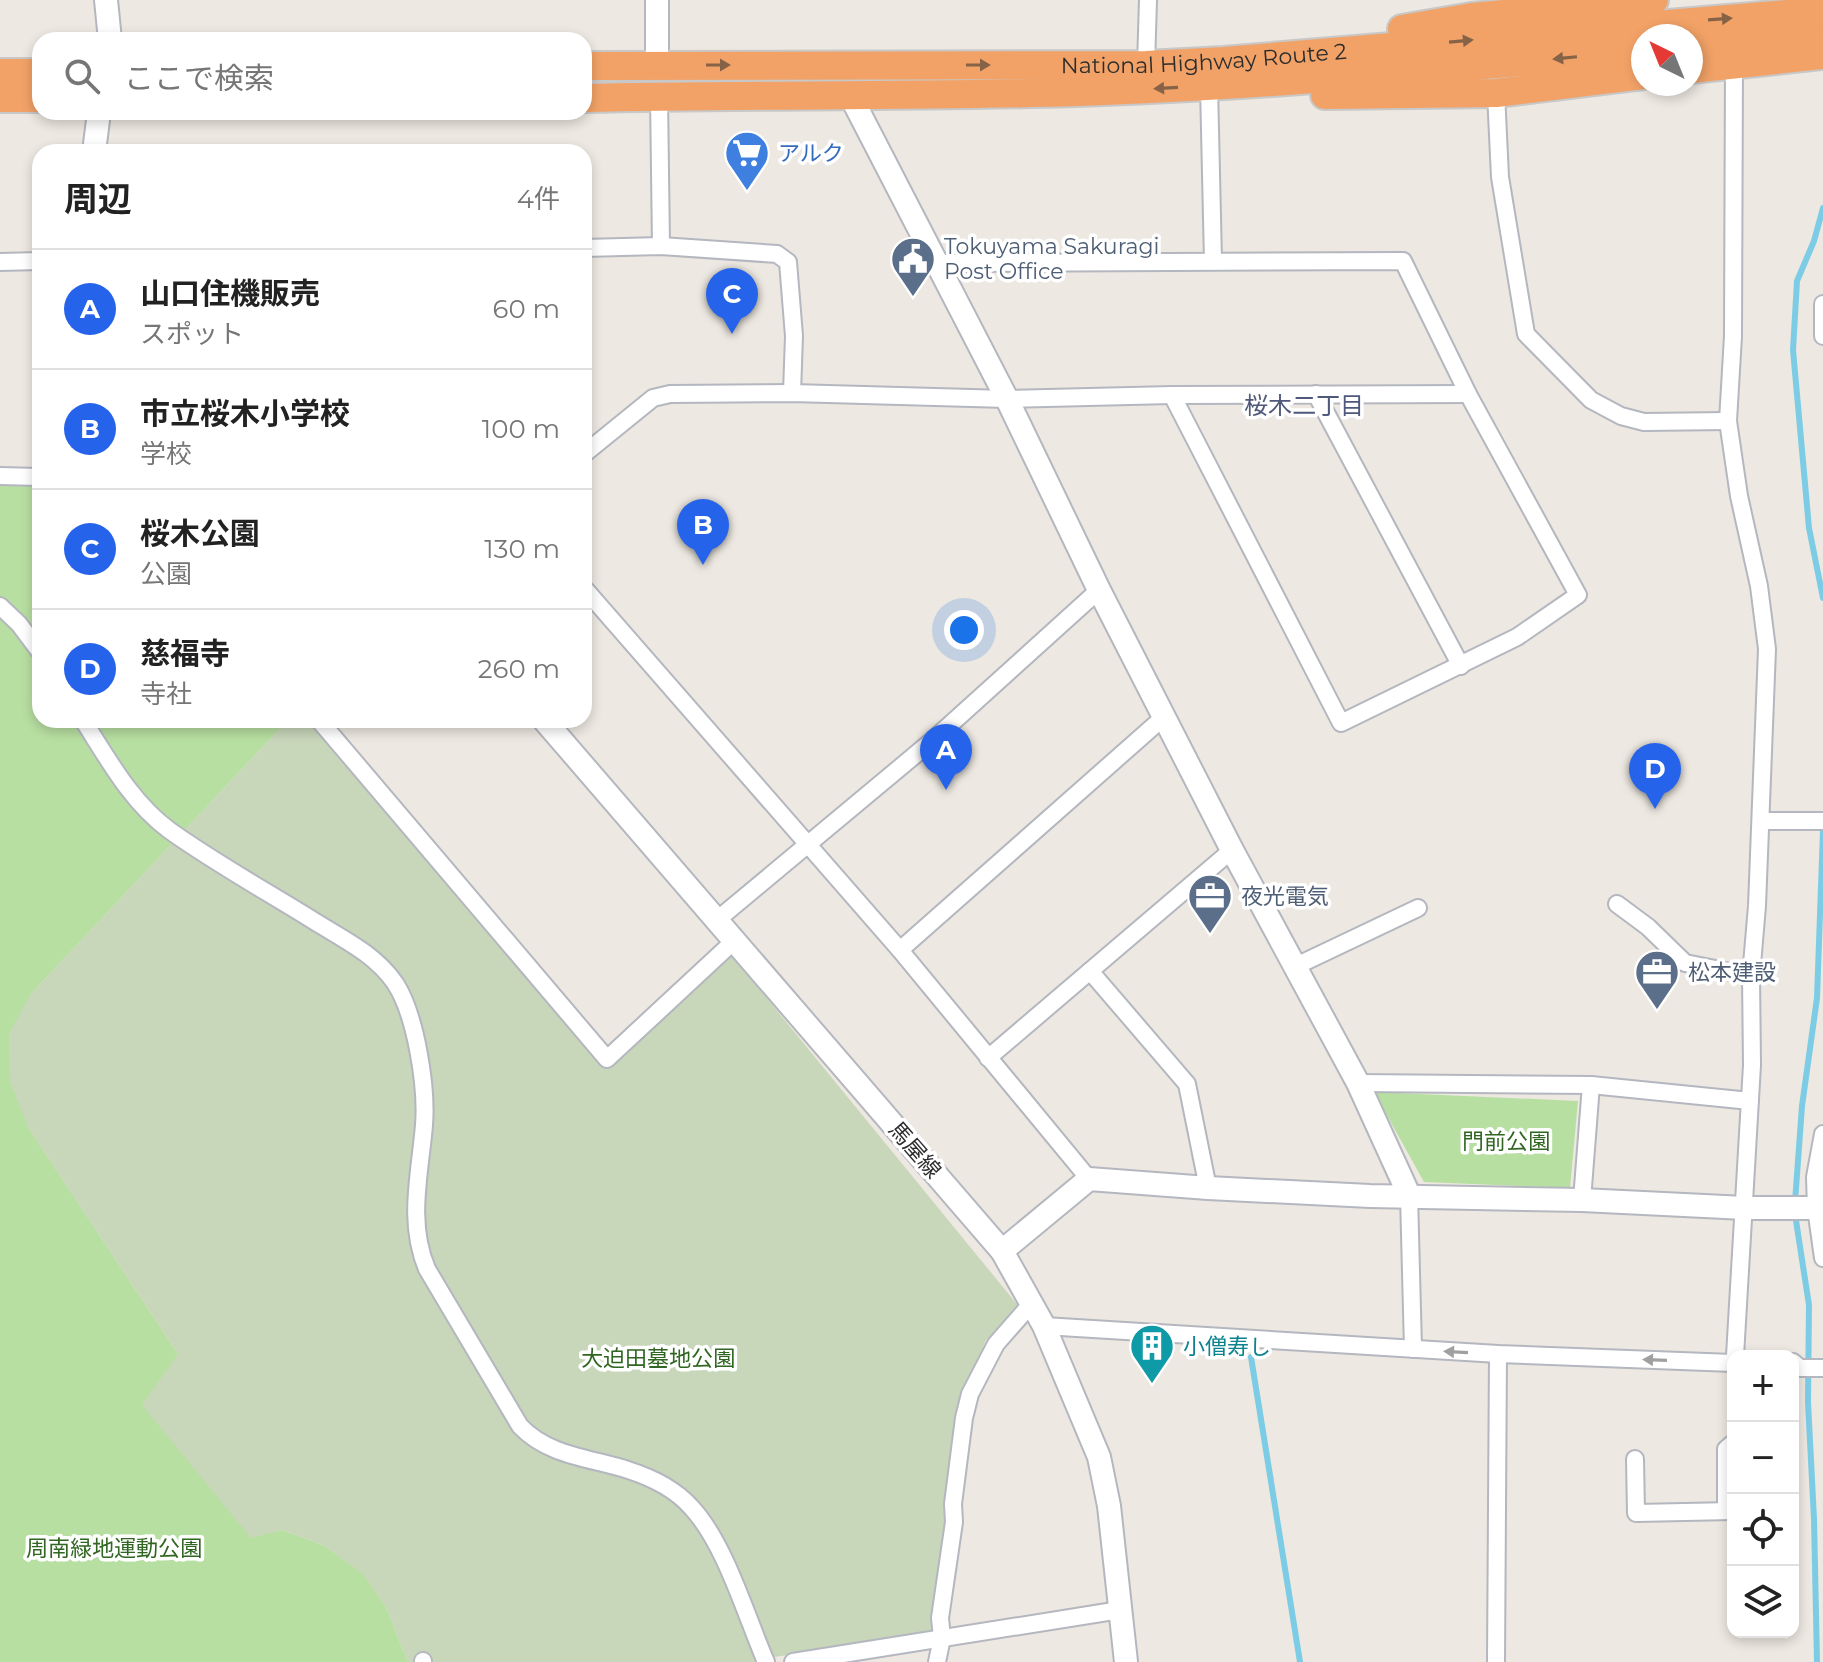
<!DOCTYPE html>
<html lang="ja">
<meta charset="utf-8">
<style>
:root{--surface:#fff;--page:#f2f2f2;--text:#222;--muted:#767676;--line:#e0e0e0;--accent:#2563eb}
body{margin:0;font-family:Montserrat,"Noto Sans JP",sans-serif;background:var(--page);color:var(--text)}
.controls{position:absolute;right:24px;bottom:24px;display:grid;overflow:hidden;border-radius:16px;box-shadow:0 4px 12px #0003}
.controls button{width:72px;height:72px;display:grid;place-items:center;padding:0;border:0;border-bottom:2px solid var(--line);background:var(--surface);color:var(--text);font:40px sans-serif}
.compass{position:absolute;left:1631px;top:24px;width:72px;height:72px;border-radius:50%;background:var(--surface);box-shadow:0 4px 12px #0003;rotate:317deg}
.you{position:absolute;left:964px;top:630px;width:28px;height:28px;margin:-20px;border:6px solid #fff;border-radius:50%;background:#1a73e8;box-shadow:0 0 0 12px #1a73e833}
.badge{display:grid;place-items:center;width:52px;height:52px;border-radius:50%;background:var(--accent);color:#fff;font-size:26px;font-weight:700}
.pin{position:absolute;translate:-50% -66px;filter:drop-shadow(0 2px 4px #0008)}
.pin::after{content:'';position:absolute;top:42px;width:28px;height:24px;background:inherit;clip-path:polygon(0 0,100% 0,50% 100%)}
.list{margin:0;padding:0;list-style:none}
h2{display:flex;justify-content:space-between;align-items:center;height:104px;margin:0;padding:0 32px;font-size:34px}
h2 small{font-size:26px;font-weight:400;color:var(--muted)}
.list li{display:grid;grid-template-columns:52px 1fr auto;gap:24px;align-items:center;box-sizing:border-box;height:120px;padding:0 32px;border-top:2px solid var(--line)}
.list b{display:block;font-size:30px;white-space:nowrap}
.list p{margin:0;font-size:26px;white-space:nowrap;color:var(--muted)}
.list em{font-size:26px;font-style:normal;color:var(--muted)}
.icon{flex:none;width:44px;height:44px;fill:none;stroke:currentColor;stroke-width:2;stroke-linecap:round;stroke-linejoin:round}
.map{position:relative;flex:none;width:1823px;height:1662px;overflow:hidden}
.search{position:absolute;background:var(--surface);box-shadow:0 4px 12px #0003;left:32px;top:32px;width:560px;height:88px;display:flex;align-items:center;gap:20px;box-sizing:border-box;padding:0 28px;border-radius:24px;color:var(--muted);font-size:30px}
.panel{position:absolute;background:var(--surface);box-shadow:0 4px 12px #0003;left:32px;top:144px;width:560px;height:584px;border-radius:24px}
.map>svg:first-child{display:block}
</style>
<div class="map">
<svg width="1823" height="1662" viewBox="0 0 1823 1662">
<rect width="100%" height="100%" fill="#ede8e1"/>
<!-- green -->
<g fill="#b8dfa2">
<path d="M 0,475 L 40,477 L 40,720 L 288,720 L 30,995 L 28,1127 L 178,1354 L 251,1537 L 282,1530 L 323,1545 L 363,1573 L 386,1607 L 408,1662 L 0,1662 Z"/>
<path d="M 1374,1092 L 1578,1101 L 1570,1188 L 1424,1182 Z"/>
</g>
<!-- cemetery -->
<path fill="#c8d6ba" d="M 288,720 L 317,720 L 605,1058 L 729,952 L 1020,1308 L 986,1340 L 960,1406 L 939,1635 L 766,1658 L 767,1662 L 408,1662 L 386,1607 L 363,1574 L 323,1545 L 282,1530 L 251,1538 L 142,1405 L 178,1354 L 28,1127 L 10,1081 L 9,1034 L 30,995 Z"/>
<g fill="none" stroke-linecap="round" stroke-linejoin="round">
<!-- stream -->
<g stroke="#7dcce6" stroke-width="6">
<path d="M 1823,208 L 1814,241 L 1797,281 L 1793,350 L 1809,528 L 1823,598"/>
<path d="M 1795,1202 L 1802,1106 L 1817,998 L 1823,831"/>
<path d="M 1795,1214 L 1809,1305 L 1808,1402 L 1814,1519 L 1817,1662"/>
<path d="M 1251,1357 L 1300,1662"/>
</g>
<!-- street casing -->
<g stroke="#b4b7bf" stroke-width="20">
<g id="street">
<path d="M 1734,64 L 1733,336 L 1728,421 L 1739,496 L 1759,586 L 1767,649 L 1757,906 L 1751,976 L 1752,1065 L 1735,1356"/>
<path d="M 1146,65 L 1148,0"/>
<path d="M 1209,86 L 1213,261"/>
<path d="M 1496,93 L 1500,177 L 1526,334 L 1591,400 L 1621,416 L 1644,422 L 1728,421"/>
<path d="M 659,96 L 661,246"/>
<path d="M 584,248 L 661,246 L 777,254 L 788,262 L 794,336 L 792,393"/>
<path d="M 0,262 L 40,261"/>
<path d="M 938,263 L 1403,261 L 1468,394 L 1578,595 L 1517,637 L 1341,723 L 1172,395"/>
<path d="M 1823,304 L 1823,336"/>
<path d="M 1316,394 L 1461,666"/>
<path d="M 584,454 L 653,398 L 670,394 L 792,393 L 1007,399 L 1172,395 L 1468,394"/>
<path d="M 0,476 L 40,477"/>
<path d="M 584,588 L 900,950 L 1089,1179"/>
<path d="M 0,606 L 19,624 L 40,652"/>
<path d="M 83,720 C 108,759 131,802 169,830 C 215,863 266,891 314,921 C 343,939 375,954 395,983 C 416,1015 427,1087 424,1125 C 420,1174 407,1222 427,1269 L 520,1426 C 548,1456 591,1458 628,1470 C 650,1477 675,1489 691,1507 C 725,1543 746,1616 766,1662"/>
<path d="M 319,720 L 607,1059 L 734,941"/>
<path d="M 1761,821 L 1823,821"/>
<path d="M 1617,904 L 1648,927 L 1685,963 L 1751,976"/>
<path d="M 717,920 L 933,740 L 1099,590"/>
<path d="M 900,950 L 1165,716"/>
<path d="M 1296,966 L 1418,908"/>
<path d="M 1090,971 L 1187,1084 L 1208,1188"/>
<path d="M 988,1058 L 1232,850"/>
<path d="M 1358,1083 L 1591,1085 L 1750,1101"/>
<path d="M 1823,1134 L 1815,1177 L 1816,1208 L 1823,1258"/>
<path d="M 1409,1195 L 1413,1349"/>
<path d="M 1582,1200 L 1591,1085"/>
<path d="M 1044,1326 L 1498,1354 L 1733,1363"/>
<path d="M 1793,1362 L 1800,1368 L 1823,1368"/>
<path d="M 1635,1459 L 1636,1513 L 1733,1511"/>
<path d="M 1726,1511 L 1726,1449 L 1733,1443"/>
<path d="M 423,1661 L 423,1662"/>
<path d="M 793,1662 L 1120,1610"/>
<path d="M 937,1662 L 942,1638 L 940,1618 L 954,1522 L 953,1504 L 964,1418 L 970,1394 L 996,1344 L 1032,1303"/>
<path d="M 1496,1662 L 1498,1354"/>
</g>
</g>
<!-- secondary casing -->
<g stroke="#b4b7bf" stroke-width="26">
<g id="secondary">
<path d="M 106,0 L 110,40"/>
<path d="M 657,0 L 657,65"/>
<path d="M 850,95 L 1007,399 L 1099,590 L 1232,850 L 1358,1083 L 1409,1195"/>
<path d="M 94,152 L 99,112"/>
<path d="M 544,720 L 1002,1251 L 1044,1326 L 1099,1457 L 1109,1506 L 1126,1662"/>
<path d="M 1002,1251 L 1089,1179 L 1208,1188 L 1370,1196 L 1582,1200 L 1745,1208 L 1823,1208"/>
</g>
</g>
<!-- highway casing -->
<g stroke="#c8c8c8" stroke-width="32">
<g id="highway">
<path d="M 1402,29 L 1472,17 L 1654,0"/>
<path d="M 1691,46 L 1823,33"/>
<path id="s1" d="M 584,66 L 1146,65 L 1224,61 L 1823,11"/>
<path d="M 1691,69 L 1823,55"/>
<path d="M 0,73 L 40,73"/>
<path d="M 1325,95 L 1496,93 L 1643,75"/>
<path d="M 0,98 L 40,98"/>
<path d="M 584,98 C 748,94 911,97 1075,92 C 1265,86 1454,68 1643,51"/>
</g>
</g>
<!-- street -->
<use href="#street" stroke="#fff" stroke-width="16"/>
<!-- secondary -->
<use href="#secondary" stroke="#fff" stroke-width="22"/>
<!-- highway -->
<use href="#highway" stroke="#f2a267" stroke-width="28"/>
</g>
<!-- one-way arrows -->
<defs><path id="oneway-solid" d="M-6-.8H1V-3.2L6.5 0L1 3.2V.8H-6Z" transform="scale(2)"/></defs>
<g fill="#866247">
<use href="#oneway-solid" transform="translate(1720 19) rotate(-4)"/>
<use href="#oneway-solid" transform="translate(1461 41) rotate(-5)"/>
<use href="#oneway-solid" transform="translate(1565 58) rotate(174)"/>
<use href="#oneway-solid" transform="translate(718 65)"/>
<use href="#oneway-solid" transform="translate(978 65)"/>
<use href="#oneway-solid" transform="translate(1166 88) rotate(177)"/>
</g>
<g fill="#a0a0a0">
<use href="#oneway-solid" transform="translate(1456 1352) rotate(-177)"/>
<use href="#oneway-solid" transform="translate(1655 1360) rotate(-178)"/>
</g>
<!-- icons -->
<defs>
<g id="supermarket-pin" transform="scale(2.3)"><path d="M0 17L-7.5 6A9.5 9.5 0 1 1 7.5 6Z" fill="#3f7fe0" stroke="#fff"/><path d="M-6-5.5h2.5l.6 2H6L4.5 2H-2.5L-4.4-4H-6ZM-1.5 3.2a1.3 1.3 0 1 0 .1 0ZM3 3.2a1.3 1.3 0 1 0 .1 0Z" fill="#fff"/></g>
<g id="civic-pin" transform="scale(2.3)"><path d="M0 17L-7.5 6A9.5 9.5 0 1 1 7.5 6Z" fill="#5c6f8a" stroke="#fff"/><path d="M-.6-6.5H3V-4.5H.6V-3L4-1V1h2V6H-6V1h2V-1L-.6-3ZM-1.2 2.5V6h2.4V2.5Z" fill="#fff"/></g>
<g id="office-pin" transform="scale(2.3)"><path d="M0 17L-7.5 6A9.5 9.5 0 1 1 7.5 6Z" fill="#5c6f8a" stroke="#fff"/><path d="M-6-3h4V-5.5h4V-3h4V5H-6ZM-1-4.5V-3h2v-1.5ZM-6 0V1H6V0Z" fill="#fff"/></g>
<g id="building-pin" transform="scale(2.3)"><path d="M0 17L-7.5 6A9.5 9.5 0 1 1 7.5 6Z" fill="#0f9aa8" stroke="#fff"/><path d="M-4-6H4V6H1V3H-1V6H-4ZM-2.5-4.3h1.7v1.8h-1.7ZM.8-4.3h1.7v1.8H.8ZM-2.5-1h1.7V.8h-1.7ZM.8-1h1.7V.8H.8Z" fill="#fff"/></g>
</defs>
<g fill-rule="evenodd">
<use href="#supermarket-pin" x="747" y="153"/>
<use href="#civic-pin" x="913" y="259"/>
<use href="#office-pin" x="1210" y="896"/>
<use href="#office-pin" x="1657" y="972"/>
<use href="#building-pin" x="1152" y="1346"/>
</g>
<g text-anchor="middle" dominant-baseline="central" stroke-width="7" stroke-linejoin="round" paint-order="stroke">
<!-- street labels -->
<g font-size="22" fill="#2d2d2d" stroke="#fff">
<text stroke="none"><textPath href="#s1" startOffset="620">National Highway Route 2</textPath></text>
<text transform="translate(915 1150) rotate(49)">馬屋線</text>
</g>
<!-- shop labels -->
<g font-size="22" fill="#366cbe" stroke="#fff" text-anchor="start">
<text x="778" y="153">アルク</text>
</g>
<!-- service labels -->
<g font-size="22" fill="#4e5e75" stroke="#fff" text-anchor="start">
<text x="944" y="246">Tokuyama Sakuragi<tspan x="944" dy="25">Post Office</tspan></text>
<text x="1241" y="896">夜光電気</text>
<text x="1688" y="972">松本建設</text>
</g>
<!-- park labels -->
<g font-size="22" fill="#306621" stroke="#fff">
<text x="1506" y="1141">門前公園</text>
<text x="658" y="1358">大迫田墓地公園</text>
<text x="114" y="1548">周南緑地運動公園</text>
</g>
<!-- culture labels -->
<g font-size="22" fill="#0d838f" stroke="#fff" text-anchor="start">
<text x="1183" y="1346">小僧寿し</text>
</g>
<!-- neighbourhood labels -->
<g font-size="24" fill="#50597b" stroke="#fff">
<text x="1304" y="405">桜木二丁目</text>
</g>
</g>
</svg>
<div class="controls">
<button>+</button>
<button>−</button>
<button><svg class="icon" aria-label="locate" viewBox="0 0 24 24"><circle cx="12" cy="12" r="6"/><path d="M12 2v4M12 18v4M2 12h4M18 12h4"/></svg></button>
<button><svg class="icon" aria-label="layers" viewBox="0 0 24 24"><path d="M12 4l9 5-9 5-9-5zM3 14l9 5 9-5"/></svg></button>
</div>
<svg class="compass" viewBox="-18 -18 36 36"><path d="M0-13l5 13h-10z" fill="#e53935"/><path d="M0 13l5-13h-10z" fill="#767676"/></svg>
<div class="you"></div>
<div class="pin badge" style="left:946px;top:790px">A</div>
<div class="pin badge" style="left:703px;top:565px">B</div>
<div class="pin badge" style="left:732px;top:334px">C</div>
<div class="pin badge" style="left:1655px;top:809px">D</div>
<div class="search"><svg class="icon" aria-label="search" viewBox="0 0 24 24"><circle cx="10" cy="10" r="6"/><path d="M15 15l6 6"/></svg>ここで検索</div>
<section class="panel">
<h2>周辺<small>4件</small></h2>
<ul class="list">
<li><span class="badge">A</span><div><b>山口住機販売</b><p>スポット</p></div><em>60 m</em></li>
<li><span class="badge">B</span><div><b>市立桜木小学校</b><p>学校</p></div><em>100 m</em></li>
<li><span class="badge">C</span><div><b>桜木公園</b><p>公園</p></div><em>130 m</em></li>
<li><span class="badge">D</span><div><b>慈福寺</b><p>寺社</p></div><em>260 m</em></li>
</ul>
</section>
</div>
